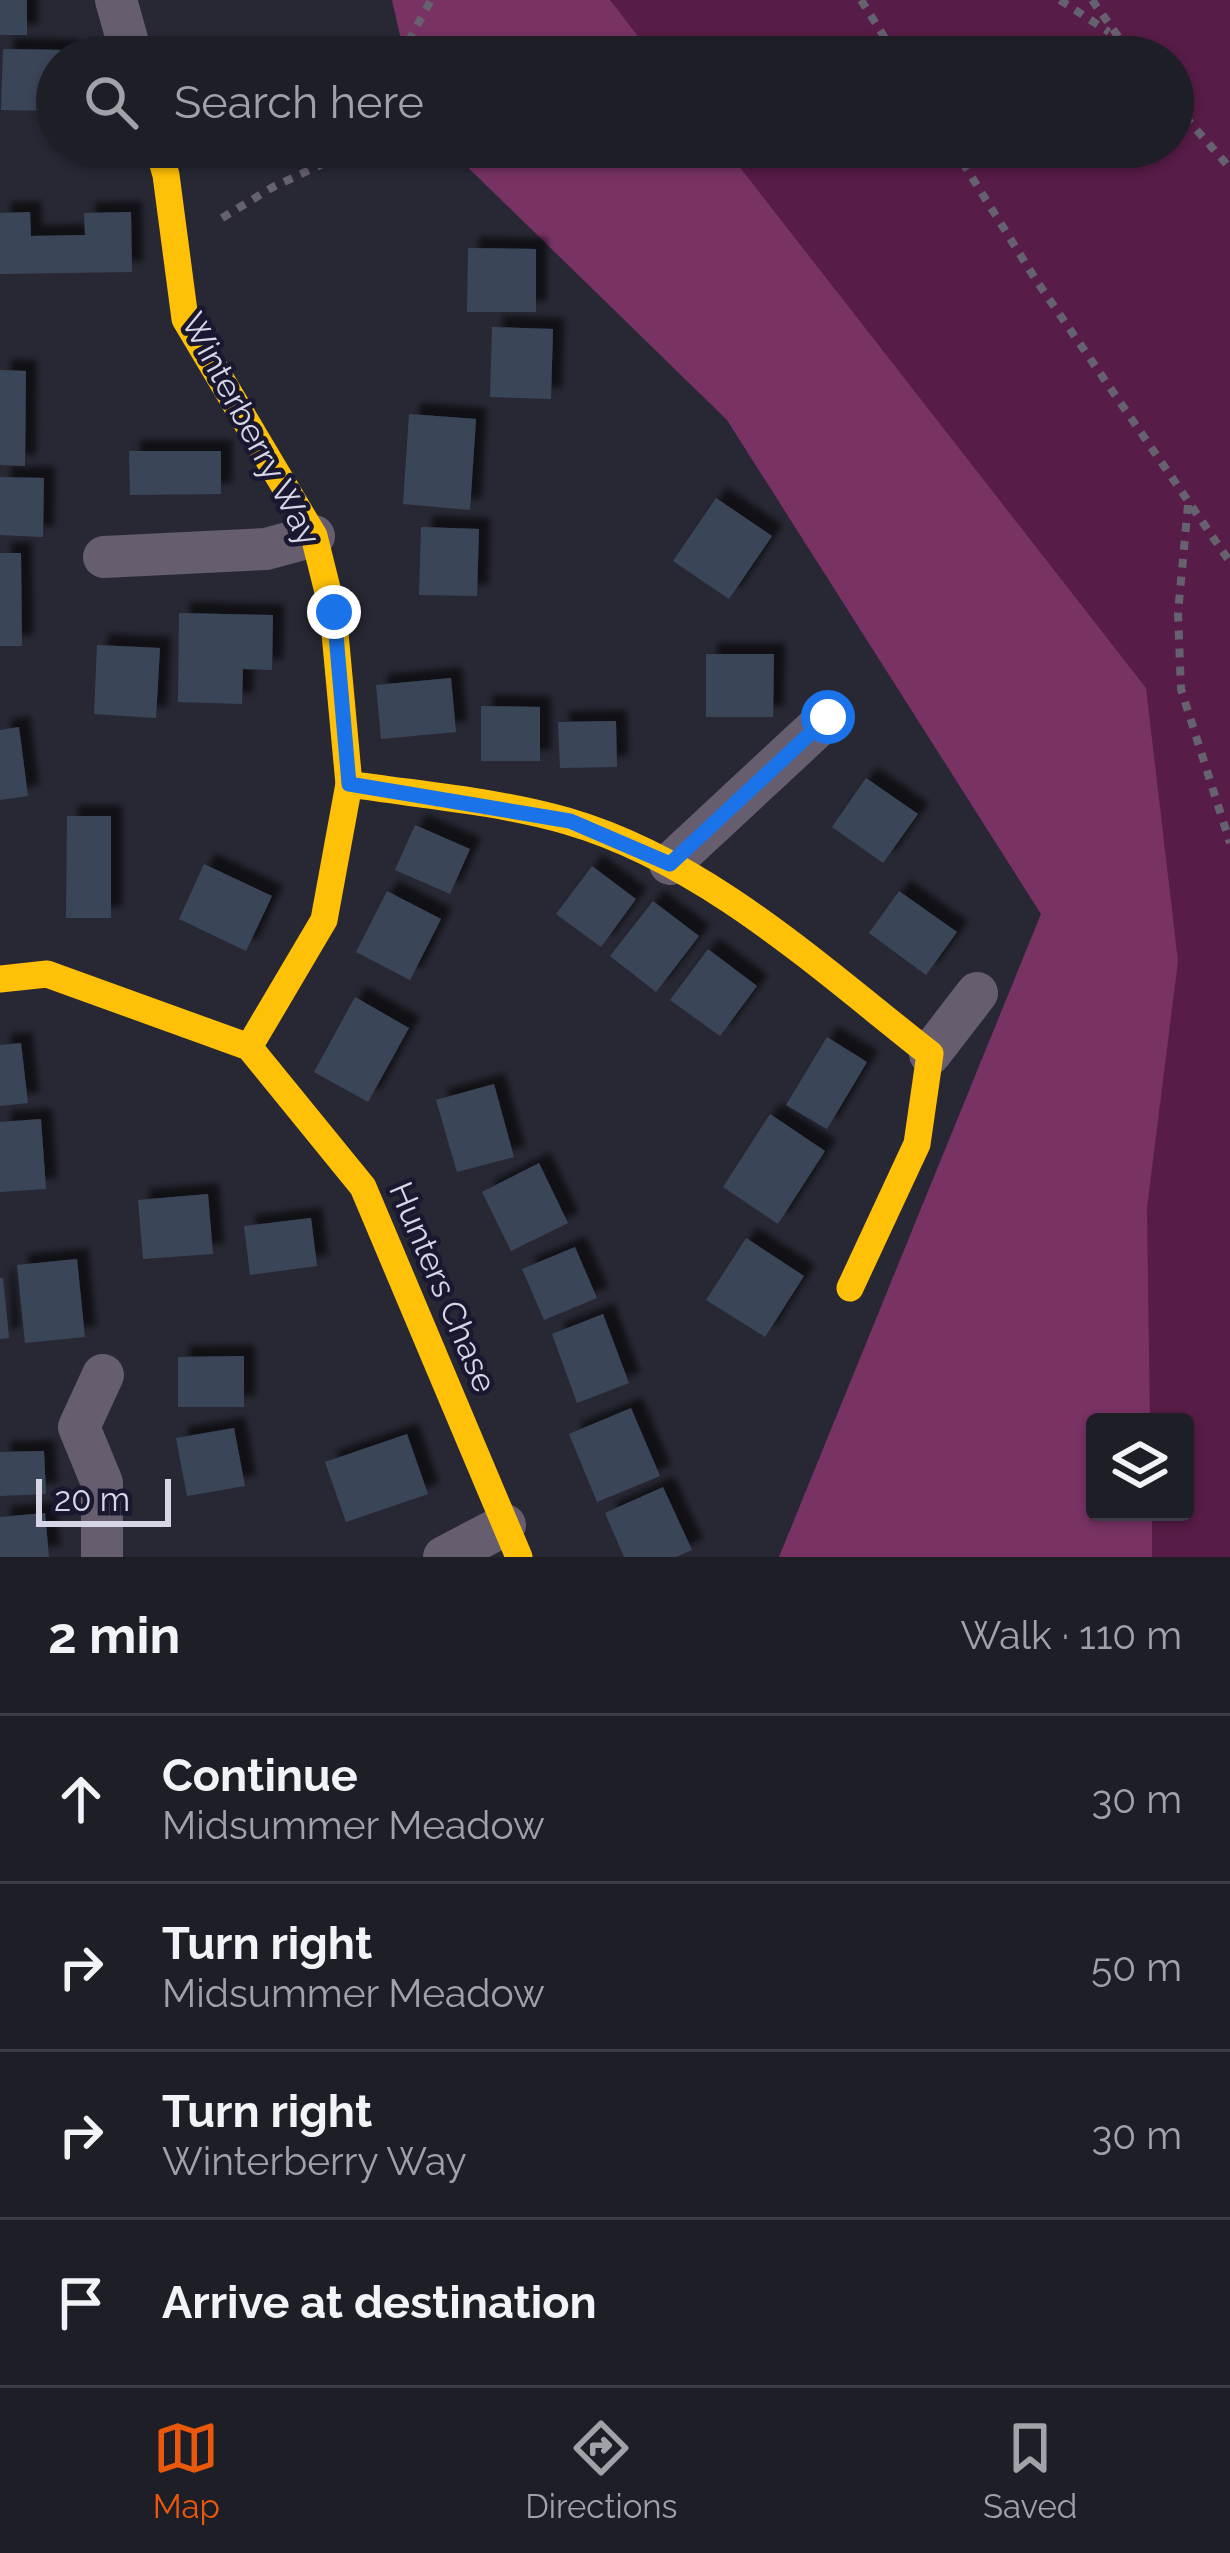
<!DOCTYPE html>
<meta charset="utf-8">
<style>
:root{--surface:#1e1e27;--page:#2b2b33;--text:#f1f3f6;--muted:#a1a2a7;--line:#3c3c44;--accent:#ea580c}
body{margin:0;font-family:Raleway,sans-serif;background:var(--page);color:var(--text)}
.controls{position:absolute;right:36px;bottom:36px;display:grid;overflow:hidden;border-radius:12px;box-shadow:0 3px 9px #0004}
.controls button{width:108px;height:108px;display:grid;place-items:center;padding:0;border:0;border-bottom:3px solid var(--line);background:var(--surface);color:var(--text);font:60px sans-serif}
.scale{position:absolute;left:36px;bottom:30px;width:135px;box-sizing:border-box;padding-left:12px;border:6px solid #d6d6e7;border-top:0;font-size:33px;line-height:42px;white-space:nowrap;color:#d6d6e7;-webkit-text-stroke:9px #1a1830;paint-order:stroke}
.stop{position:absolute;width:36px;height:36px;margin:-27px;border:9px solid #1a73e8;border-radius:50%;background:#fff}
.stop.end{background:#1a73e8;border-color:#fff;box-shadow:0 3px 12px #0008}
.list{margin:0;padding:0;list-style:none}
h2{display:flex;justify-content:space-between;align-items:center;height:156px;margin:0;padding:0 48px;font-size:51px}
h2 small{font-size:39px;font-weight:400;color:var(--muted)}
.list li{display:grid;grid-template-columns:78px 1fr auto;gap:36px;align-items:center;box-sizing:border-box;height:168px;padding:0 48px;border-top:3px solid var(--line)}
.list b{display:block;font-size:45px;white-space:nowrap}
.list p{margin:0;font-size:39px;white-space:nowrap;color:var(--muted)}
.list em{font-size:39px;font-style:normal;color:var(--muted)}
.icon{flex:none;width:66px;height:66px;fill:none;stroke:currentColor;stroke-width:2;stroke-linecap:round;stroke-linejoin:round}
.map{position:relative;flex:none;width:1230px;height:1557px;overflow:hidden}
.search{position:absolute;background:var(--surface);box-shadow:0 3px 9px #0004;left:36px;right:36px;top:36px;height:132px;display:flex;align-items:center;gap:30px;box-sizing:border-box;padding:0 42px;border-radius:66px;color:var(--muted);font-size:45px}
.sheet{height:828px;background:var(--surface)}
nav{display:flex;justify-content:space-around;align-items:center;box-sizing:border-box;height:168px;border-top:3px solid var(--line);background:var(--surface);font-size:33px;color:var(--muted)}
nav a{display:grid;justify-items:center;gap:6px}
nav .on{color:var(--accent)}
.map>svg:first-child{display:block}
</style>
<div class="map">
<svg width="1230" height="1557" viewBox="0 0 1230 1557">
<defs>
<filter id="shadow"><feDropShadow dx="11" dy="-11" stdDeviation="3" flood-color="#0009"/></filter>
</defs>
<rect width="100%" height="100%" fill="#282834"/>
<!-- green -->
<path fill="#571c47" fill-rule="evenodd" d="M 472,0 L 1230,0 L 1230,1557 L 818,1557 L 988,1097 L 1041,914 L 727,420 L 530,219 L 511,147 L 1173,147 L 1173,57 L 487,57 ZM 1095,1422 L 1185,1422 L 1185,1512 L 1095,1512 Z"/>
<!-- forest -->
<g fill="#783264">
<path d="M 392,0 L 610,0 L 654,57 L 405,57 Z"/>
<path d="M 447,147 L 724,147 L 1146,688 L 1178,961 L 1147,1208 L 1150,1422 L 1095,1422 L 1095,1512 L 1152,1512 L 1152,1557 L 779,1557 L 1041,914 L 727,420 Z"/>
</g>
<!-- building -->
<g fill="#3b4558" filter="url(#shadow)">
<rect x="0" y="0" width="27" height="35"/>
<path d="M 3,49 L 68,50 L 67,57 L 57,57 L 57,111 L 1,110 Z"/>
<path d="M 30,212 L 31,236 L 85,235 L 84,213 L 131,212 L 132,272 L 0,274 L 0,213 Z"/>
<path d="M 468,248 L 536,249 L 536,312 L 467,312 Z"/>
<path d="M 492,327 L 553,329 L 551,399 L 490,397 Z"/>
<path d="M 0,370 L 26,371 L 25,466 L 0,465 Z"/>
<path d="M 409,414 L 476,419 L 470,510 L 403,504 Z"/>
<path d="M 129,451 L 221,451 L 221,494 L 130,495 Z"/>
<path d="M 0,477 L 44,478 L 43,537 L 0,535 Z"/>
<path d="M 716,498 L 772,536 L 729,599 L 673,561 Z"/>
<path d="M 421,527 L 479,529 L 477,596 L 419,595 Z"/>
<path d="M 0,553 L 21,553 L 22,646 L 0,646 Z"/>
<path d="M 179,613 L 273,615 L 272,670 L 243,669 L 242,704 L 178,702 Z"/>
<path d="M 97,645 L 160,648 L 156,718 L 94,714 Z"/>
<path d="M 706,654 L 774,654 L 773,717 L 706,717 Z"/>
<path d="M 451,678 L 456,732 L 381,739 L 376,685 Z"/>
<path d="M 481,706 L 540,707 L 540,761 L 481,761 Z"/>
<path d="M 616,721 L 617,767 L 560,768 L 558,722 Z"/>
<path d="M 19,727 L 28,796 L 0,800 L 0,730 Z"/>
<path d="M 866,778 L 918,814 L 883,863 L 832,827 Z"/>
<path d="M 67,816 L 111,816 L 111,918 L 66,918 Z"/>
<path d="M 415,825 L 470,849 L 450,894 L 395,870 Z"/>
<path d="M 204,864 L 272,896 L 246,951 L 179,919 Z"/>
<path d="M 592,866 L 636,899 L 601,947 L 556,914 Z"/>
<path d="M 387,891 L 441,919 L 410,980 L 356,952 Z"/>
<path d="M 899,891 L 957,932 L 926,975 L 869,933 Z"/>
<path d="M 653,901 L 699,936 L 656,992 L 610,956 Z"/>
<path d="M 708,949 L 757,986 L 720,1036 L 670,1000 Z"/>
<path d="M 355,997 L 409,1028 L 368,1102 L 314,1072 Z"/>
<path d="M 827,1037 L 867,1062 L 827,1129 L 786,1105 Z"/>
<path d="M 21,1043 L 28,1103 L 0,1106 L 0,1045 Z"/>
<path d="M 494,1084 L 514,1157 L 457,1172 L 436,1100 Z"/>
<path d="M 770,1114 L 825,1151 L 778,1224 L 723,1187 Z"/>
<path d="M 41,1119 L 46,1189 L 0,1192 L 0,1122 Z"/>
<path d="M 539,1163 L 568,1223 L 511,1251 L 482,1192 Z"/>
<path d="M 208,1194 L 213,1254 L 143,1259 L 138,1200 Z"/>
<path d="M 311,1218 L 317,1266 L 250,1275 L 244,1226 Z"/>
<path d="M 746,1238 L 804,1276 L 765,1337 L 706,1300 Z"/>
<path d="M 575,1247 L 597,1298 L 544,1320 L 522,1269 Z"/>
<path d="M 77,1259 L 85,1337 L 25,1343 L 17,1265 Z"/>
<path d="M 0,1278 L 3,1278 L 9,1338 L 0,1339 Z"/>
<path d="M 603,1314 L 629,1383 L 577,1403 L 552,1334 Z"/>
<path d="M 244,1356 L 244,1407 L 178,1407 L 178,1357 Z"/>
<path d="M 631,1408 L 660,1476 L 597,1502 L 569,1434 Z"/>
<path d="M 234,1428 L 245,1486 L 187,1496 L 176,1438 Z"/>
<path d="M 407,1434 L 428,1494 L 346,1522 L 325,1462 Z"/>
<path d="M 44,1451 L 46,1494 L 0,1496 L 0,1452 Z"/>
<path d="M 663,1487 L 692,1550 L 676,1557 L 624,1557 L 605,1513 Z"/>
<path d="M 45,1513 L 49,1557 L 0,1557 L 0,1517 Z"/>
</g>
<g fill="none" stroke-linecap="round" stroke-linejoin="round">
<!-- path -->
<g stroke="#66616f" stroke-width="8" stroke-dasharray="9 9" stroke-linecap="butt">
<path d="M 861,0 L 897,57"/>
<path d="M 1060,0 L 1109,32"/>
<path d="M 1092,0 L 1133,57"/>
<path d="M 400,57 L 431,0"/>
<path d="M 1173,103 L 1230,168"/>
<path d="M 953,147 L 1036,280 L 1230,562"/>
<path d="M 222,218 L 273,187 L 359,147"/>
<path d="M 1188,505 L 1178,613 L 1181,689 L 1230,843"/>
</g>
<!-- street -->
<g stroke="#665e6f" stroke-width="42">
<path d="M 116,0 L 132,57"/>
<path d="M 104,557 L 266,549 L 314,536"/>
<path d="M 670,864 L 828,717"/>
<path d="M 930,1054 L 977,993"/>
<path d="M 102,1557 L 102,1483 L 79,1427 L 103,1375"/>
<path d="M 444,1557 L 505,1525"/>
</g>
<!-- slow -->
<g stroke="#ffc107" stroke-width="27">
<path d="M 158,147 L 166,175 L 185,319 L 314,536 L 333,612 L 349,784 L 324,920 L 249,1047"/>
<path d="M 349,784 C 421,795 497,801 567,821 C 705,861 819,967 930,1054 L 917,1144 L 850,1288"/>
<path d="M 0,979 L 47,974 L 249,1047 L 363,1187 L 519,1557"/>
</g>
</g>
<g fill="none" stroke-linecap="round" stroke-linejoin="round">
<!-- route -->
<path stroke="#1a73e8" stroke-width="15" d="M 334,612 L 349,784 L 570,821 L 670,864 L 828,717"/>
</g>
<g text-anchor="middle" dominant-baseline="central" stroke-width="9" stroke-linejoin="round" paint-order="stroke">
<!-- street labels -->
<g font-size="33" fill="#d6d6e7" stroke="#1a1830">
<text transform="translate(251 429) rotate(62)">Winterberry Way</text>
<text transform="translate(443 1287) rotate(67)">Hunters Chase</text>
</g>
</g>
</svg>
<div class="controls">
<button><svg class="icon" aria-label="layers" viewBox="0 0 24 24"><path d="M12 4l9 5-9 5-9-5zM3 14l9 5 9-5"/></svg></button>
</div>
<div class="scale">20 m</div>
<div class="stop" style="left:828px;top:717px"></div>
<div class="stop end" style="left:334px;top:612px"></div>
<div class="search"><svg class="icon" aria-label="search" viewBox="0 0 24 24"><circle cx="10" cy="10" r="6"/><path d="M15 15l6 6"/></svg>Search here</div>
</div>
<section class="sheet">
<h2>2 min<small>Walk · 110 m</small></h2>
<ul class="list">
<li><svg class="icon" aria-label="ahead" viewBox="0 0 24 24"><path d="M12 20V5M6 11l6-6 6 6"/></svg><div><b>Continue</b><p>Midsummer Meadow</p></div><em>30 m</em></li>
<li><svg class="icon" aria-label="right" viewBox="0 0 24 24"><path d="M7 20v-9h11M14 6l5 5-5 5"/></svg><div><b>Turn right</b><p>Midsummer Meadow</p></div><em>50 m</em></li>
<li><svg class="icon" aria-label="right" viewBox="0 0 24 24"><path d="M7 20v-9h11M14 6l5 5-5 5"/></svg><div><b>Turn right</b><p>Winterberry Way</p></div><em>30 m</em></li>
<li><svg class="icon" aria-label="arrive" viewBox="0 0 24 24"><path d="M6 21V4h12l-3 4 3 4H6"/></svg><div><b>Arrive at destination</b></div></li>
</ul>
</section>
<nav>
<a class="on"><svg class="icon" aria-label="map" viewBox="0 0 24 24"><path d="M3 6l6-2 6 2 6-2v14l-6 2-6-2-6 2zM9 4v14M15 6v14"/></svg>Map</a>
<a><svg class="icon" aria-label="directions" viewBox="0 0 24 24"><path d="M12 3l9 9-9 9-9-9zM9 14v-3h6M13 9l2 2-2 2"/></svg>Directions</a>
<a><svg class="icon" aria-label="saved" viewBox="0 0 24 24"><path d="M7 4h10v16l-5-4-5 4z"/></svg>Saved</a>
</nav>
